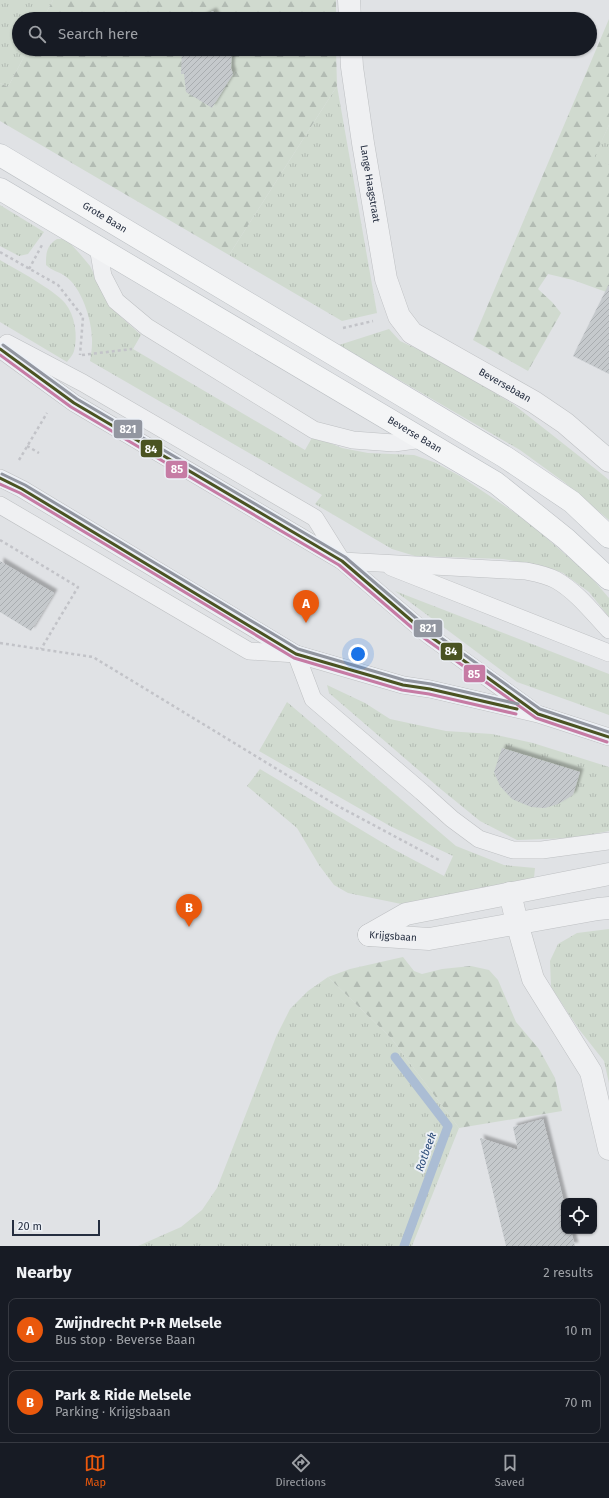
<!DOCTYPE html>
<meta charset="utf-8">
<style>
:root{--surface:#171b24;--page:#20242c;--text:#f1f3f6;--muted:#9ea1a6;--line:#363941;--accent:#ea580c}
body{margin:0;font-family:"Fira Sans",sans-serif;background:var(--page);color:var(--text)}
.controls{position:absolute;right:12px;bottom:12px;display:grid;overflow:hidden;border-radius:8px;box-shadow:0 1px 3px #0004}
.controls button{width:36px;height:36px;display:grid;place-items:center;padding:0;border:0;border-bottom:1px solid var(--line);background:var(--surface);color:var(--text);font:20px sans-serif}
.scale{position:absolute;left:12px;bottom:10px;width:88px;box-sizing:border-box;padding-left:4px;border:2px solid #252e40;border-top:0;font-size:11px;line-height:14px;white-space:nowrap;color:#252e40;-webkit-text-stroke:3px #ecf0f6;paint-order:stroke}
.you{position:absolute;left:358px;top:654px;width:14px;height:14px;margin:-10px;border:3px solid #fff;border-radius:50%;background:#1a73e8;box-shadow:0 0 0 6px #1a73e833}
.badge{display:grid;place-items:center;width:26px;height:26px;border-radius:50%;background:var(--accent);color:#fff;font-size:13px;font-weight:700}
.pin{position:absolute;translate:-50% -33px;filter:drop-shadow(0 1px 2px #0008)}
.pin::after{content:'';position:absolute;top:21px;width:14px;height:12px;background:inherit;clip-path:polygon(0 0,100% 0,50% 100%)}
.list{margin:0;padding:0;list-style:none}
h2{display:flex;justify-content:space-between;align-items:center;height:52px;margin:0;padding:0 16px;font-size:17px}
h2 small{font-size:13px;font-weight:400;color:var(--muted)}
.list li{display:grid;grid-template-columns:26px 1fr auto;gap:12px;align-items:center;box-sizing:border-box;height:64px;margin:0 8px 8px;padding:0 8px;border:1px solid var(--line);border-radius:8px}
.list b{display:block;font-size:15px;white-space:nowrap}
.list p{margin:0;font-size:13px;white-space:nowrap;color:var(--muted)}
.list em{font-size:13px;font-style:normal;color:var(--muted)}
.icon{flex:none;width:22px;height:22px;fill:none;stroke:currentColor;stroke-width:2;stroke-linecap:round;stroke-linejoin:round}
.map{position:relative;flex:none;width:609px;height:1246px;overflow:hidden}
.search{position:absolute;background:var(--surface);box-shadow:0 1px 3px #0004;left:12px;right:12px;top:12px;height:44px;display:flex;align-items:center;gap:10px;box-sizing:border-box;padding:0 14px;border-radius:22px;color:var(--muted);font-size:15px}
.sheet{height:196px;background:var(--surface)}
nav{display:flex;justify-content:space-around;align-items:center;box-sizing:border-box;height:56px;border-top:1px solid var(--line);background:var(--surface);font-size:11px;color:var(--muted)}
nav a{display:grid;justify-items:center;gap:2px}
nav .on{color:var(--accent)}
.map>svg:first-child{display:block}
</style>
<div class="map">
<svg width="609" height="1246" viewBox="0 0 609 1246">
<defs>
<pattern id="grass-tufts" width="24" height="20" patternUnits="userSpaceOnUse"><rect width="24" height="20" fill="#d0dacf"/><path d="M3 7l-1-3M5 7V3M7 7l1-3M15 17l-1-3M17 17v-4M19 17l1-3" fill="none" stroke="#b2bbb3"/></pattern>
<pattern id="forest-firs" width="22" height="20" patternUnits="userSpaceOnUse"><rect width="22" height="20" fill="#d0dacf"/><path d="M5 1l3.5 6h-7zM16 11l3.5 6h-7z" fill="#b2bbb3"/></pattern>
<pattern id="building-hatch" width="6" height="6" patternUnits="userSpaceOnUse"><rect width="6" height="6" fill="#c5c9cc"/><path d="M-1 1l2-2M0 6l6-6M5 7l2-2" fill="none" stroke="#a9adb0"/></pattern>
<filter id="shadow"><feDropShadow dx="3.5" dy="-3.5" stdDeviation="1" flood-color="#0004"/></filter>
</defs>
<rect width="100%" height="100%" fill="#e0e2e5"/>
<!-- grass -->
<g fill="url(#grass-tufts)">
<path d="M 0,0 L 53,0 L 43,19 L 19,19 L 19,49 L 28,49 L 8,87 L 0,83 Z"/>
<path d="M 337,86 L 377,313 L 342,321 L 229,255 Z"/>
<path d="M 609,125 L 609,165 L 593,159 Z"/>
<path d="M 0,205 L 44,232 L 28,254 L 19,256 L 0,246 Z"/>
<path d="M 57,239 L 62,239 L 69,242 L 80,254 L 90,266 L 102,290 L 121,317 L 141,335 L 133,349 L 305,450 L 313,436 L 342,448 L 368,453 L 414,455 L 436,463 L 460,476 L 527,521 L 590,576 L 609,598 L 609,617 L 589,592 L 563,573 L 543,566 L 503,559 L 415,556 L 392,549 L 315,504 L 322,495 L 90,361 C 91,355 92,349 92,343 C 93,323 82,287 65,276 C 58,271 52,271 46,265 C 46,254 46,246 57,239 Z"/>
<path d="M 0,260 C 17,270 53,289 65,303 C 75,315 78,336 74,351 C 73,355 69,359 67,362 L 0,322 Z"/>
<path d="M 389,329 L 400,341 L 437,358 L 513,404 L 598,471 L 609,480 L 609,520 L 564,482 L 520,450 L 339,345 Z"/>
<path d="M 395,591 L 609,674 L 609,715 L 517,682 Z"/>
<path d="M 327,685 L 365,703 L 390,719 L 446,731 L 492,734 L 533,743 L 609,767 L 609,831 L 573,838 L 517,840 L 480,821 L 437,786 L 329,693 Z"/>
<path d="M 287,702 L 456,846 L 504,865 L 535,868 L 534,878 L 411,906 L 348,893 L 334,885 L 319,865 L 297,828 L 247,786 L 260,769 L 393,849 L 444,876 L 453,856 L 390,826 L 259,751 Z"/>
<path d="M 609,929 L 609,1083 L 604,1061 L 578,1028 L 551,987 L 550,961 L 558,944 L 577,933 Z"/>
<path d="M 328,977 L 391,1038 L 459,1128 L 412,1246 L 138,1246 L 181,1227 L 202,1210 L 217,1188 L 276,1037 L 290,1009 L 308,991 Z"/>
</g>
<!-- forest -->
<g fill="url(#forest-firs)">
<path d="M 53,0 L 336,0 L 336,19 L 43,19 Z"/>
<path d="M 609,19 L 609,125 L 594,158 L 609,165 L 609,293 L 573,280 L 548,274 L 538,289 L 552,302 L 561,313 L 528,371 L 473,340 Z"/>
<path d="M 28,49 L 336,49 L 337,86 L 229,255 L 0,121 L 0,83 L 8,87 Z"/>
<path d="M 403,957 L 414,971 L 422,974 L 442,969 L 471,966 L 489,970 L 498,980 L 516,1022 L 539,1049 L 555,1078 L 562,1111 L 459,1128 L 391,1038 L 328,977 L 350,969 Z"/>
</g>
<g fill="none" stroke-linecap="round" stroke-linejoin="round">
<!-- stream -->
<path stroke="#abbdd4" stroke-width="9" d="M 395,1057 L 448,1126 L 404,1246"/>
</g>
<!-- building -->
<g fill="url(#building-hatch)" filter="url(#shadow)">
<path d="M 213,11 L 218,19 L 198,19 Z"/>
<path d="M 182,49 L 232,49 L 231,68 L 233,74 L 212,108 L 186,92 L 184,74 L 181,74 Z"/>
<path d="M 609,284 L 609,374 L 573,356 Z"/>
<path d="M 0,561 L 54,593 L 31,631 L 0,612 Z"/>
<path d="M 502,748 L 580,772 L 573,795 L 558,804 L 545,808 L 531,807 L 512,799 L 500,786 L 494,772 Z"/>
<path d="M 543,1119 L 564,1202 L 564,1231 L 571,1231 L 575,1246 L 506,1246 L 480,1138 L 518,1150 L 513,1127 Z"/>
</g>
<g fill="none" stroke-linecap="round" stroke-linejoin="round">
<!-- service casing -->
<g stroke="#bec0c3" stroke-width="18">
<g id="service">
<path d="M 98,247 L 103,276 L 116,301 L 147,327 L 314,430 L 353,440 L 394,443 L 423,439"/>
<path d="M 7,343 L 83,383 L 315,518 L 340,558"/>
<path d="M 0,349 L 74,403 L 342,561 L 427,634 L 532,710"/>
<path d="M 0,478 L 22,489 L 296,654 L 313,699 L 422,792 L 452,819 L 479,839 L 513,850 L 542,850 L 609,841"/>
<path d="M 0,505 L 249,651 L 296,654 L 403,685 L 430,689 L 538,714 L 609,737"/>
<path d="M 342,561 L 526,571 C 536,573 547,575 556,580 C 577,592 593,613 609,630"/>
<path d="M 391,567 L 609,653"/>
</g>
</g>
<!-- minor casing -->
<g stroke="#bec0c3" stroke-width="23">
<g id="minor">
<path d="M 349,0 L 350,19"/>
<path id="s1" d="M 351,49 L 352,67 L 363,143 L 386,279 L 399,316 L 412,333 L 534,402 L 565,423 L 609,461"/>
<path d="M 510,893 L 517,923 L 533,979 L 591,1072 L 609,1149"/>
<path d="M 369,935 L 406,914 L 609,874"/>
<path id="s2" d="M 369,935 L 429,939 L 598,909 L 609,908"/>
</g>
</g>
<!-- primary casing -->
<g stroke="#bbbfc3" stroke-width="23">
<g id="primary">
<path id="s3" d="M 0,155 L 505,457 L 572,502 L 609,537"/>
<path id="s4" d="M 0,189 L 496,483 L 566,539 L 609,579"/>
</g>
</g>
<!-- path -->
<g stroke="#c2c3c8" stroke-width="2.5" stroke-dasharray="3 3" stroke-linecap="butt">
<path d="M 0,252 L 58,285 L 83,317 L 80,355"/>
<path d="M 29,269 L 42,245"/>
<path d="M 343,328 L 373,321"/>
<path d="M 82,355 L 132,349"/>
<path d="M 27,446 L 39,453"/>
<path d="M 19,460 L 47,413"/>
<path d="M 0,540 L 78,587 L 41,649"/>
<path d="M 0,643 L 93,657 L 336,805 L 439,860"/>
</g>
<!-- service -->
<use href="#service" stroke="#eff0f2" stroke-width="17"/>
<!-- minor -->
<use href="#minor" stroke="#eff0f2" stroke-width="22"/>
<!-- primary -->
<use href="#primary" stroke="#f4f5f6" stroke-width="22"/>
<!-- bus-1 casing -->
<g stroke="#ecf0f6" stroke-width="6">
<g id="bus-1">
<path d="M 0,349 L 74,403 L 342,561 L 427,634 L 538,714 L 609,737"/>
<path d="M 0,478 L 22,489 L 296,654 L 403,685 L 430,689 L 517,709"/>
</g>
</g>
<!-- bus-2 casing -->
<g stroke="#ecf0f6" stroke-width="6">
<g id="bus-2">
<path d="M 0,355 L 71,407 L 339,565 L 424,638 L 536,718 L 607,742"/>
<path d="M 0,484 L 20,493 L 294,658 L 402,690 L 429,694 L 516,714"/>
</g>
</g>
<!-- bus-3 casing -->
<g stroke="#ecf0f6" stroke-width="6">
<g id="bus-3">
<path d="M 3,345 L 77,399 L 345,557 L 430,630 L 540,709 L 609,732"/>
<path d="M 2,474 L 25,485 L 298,649 L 404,680 L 431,684 L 518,704"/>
</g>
</g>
<!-- bus-1 -->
<use href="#bus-1" stroke="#4a5321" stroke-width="3"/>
<!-- bus-2 -->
<use href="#bus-2" stroke="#c67ba4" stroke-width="3"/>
<!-- bus-3 -->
<use href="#bus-3" stroke="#9296a0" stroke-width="3"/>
</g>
<g text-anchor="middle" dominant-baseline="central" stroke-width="4" stroke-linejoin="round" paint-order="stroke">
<!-- street labels -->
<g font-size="10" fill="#252e40" stroke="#ecf0f6">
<text stroke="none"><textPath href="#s1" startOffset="136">Lange Haagstraat</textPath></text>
<text stroke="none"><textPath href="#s3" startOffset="122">Grote Baan</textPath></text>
<text stroke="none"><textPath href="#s1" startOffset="400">Beversebaan</textPath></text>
<text stroke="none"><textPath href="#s4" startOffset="482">Beverse Baan</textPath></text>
<text stroke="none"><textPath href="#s2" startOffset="24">Krijgsbaan</textPath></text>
</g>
<!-- water labels -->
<g font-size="11" font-style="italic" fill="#2b4b78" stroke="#ecf0f6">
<text transform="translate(426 1152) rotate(-70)">Rotbeek</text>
</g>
</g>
<g stroke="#ecf0f6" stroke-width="1.5">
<rect x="113" y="419" width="30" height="20" rx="4" fill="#9296a0"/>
<rect x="140" y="439" width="23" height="19" rx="4" fill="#4a5321"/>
<rect x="165" y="460" width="23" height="19" rx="4" fill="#c67ba4"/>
<rect x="413" y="619" width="30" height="19" rx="4" fill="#9296a0"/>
<rect x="440" y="642" width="23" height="19" rx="4" fill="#4a5321"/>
<rect x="463" y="664" width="23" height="19" rx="4" fill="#c67ba4"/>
</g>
<g font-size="11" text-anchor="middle" font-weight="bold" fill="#fff">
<text x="128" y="433">821</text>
<text x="151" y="453">84</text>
<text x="177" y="473">85</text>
<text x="428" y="632">821</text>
<text x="451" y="655">84</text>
<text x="474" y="678">85</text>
</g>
</svg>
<div class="controls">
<button><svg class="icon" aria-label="locate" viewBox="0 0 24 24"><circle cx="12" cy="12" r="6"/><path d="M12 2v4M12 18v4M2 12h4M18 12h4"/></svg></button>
</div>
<div class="scale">20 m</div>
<div class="you"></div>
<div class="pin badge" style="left:306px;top:623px">A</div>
<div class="pin badge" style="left:189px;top:927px">B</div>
<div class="search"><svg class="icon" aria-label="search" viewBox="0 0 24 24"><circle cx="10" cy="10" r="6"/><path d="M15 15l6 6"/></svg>Search here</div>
</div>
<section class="sheet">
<h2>Nearby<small>2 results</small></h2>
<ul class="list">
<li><span class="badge">A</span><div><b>Zwijndrecht P+R Melsele</b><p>Bus stop · Beverse Baan</p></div><em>10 m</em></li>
<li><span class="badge">B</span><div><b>Park &amp; Ride Melsele</b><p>Parking · Krijgsbaan</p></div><em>70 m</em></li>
</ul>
</section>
<nav>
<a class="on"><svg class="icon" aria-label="map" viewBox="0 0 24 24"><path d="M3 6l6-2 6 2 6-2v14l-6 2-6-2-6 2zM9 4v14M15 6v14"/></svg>Map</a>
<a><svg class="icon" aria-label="directions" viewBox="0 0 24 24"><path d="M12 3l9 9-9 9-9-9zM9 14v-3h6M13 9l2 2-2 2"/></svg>Directions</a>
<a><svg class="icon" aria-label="saved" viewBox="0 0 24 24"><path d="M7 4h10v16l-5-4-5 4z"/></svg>Saved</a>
</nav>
